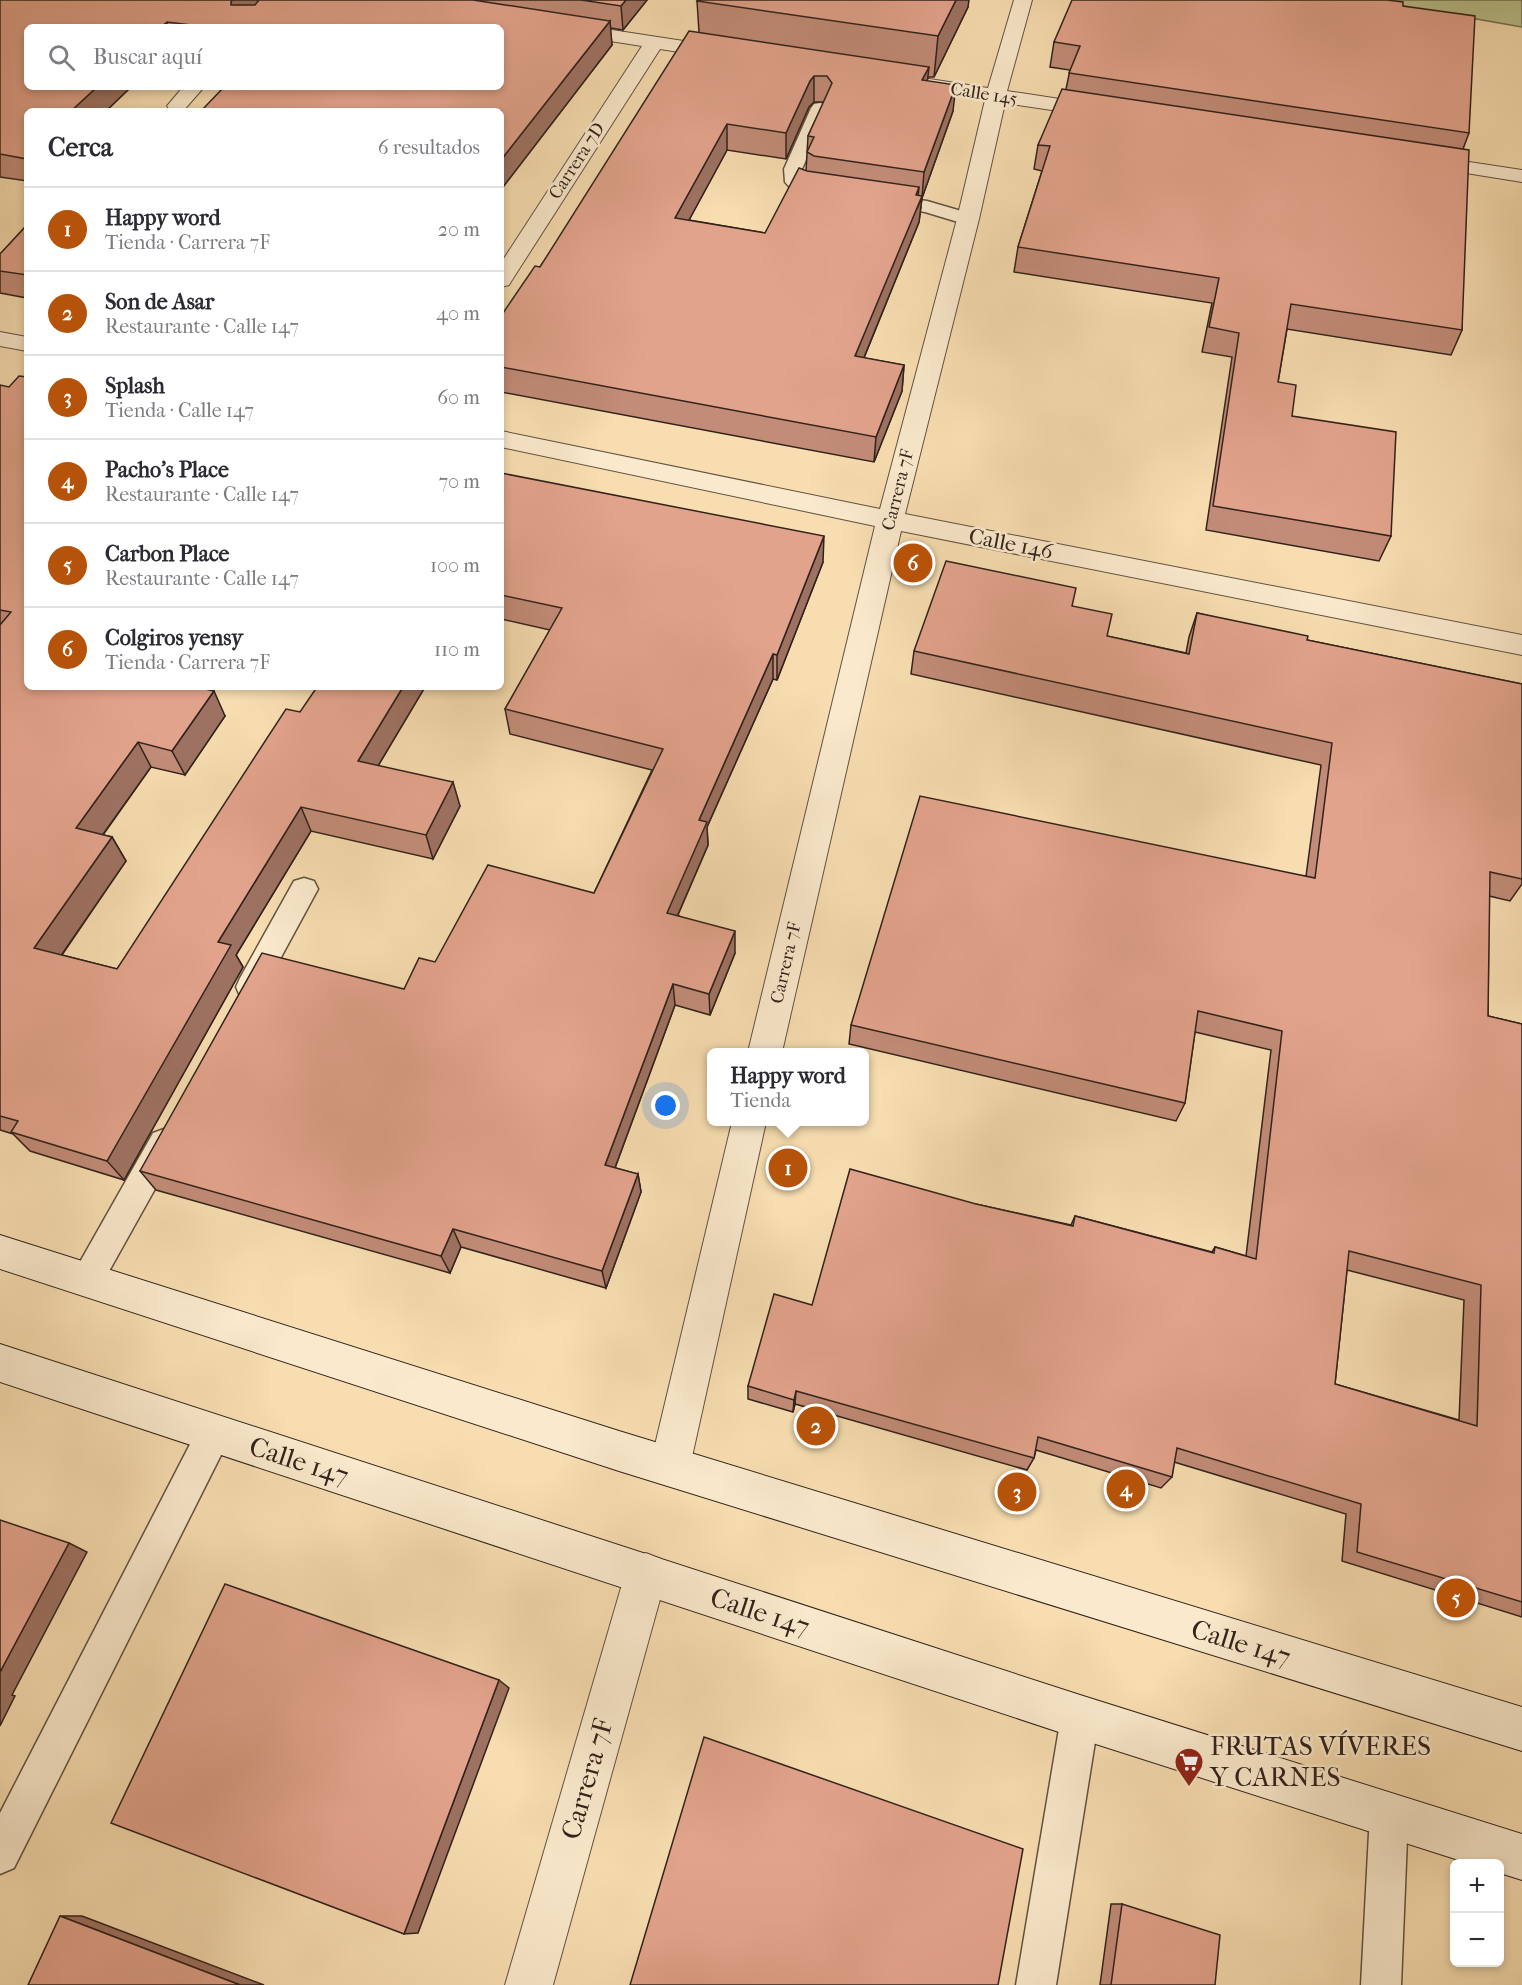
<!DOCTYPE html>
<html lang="es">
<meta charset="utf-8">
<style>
:root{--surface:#fff;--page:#f2f2f3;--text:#2b2b33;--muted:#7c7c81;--line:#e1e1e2;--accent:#b45309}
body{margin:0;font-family:"IM FELL French Canon",serif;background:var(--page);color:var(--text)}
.controls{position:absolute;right:18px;bottom:18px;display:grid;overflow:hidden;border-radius:9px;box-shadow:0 3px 9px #0003}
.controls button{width:54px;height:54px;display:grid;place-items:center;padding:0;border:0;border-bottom:2px solid var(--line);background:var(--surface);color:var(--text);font:30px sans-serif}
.you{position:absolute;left:666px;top:1106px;width:21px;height:21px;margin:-15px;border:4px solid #fff;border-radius:50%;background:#1a73e8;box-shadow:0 0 0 9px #1a73e833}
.badge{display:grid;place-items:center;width:39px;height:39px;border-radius:50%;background:var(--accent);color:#fff;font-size:20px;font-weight:700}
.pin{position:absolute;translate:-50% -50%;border:3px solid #fff;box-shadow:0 2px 6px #0006}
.popup{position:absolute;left:707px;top:1048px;width:162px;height:78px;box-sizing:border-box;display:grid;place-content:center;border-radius:9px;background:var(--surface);filter:drop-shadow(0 2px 4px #0005);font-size:20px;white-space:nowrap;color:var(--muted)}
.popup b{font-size:22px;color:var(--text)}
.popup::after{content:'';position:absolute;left:50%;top:100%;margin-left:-12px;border:12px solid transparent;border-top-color:var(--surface)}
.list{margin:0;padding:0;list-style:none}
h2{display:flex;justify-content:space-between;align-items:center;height:78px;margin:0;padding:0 24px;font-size:26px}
h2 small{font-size:20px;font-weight:400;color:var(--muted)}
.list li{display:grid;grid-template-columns:39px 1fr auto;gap:18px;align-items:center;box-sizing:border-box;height:84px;padding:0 24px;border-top:2px solid var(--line)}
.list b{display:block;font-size:22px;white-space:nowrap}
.list p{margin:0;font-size:20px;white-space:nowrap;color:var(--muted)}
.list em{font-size:20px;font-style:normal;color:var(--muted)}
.icon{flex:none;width:33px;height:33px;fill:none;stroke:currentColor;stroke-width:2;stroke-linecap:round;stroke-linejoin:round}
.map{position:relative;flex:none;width:1522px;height:1985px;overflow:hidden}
.search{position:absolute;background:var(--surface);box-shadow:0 3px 9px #0003;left:24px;top:24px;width:480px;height:66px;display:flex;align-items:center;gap:15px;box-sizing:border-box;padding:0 21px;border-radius:9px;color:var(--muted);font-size:22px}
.panel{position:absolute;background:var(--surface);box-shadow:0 3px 9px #0003;left:24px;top:108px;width:480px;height:582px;border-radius:9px}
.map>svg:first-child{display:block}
</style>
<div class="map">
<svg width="1522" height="1985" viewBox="0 0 1522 1985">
<rect width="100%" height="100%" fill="#f7ddb0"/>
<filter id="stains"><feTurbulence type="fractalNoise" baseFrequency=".00333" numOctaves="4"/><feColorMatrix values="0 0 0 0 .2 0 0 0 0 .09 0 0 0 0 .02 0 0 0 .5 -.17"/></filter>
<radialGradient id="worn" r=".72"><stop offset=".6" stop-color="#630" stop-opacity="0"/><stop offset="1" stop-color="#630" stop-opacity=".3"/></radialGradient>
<!-- green -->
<path fill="#bac28d" stroke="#767254" stroke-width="1.5" d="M 1379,0 L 1522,0 L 1522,27 L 1379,2 Z"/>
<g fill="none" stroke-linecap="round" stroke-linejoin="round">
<!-- service casing -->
<g stroke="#625140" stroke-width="3">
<g id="service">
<path d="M 820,103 L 826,104 L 829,108 L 802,169 L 803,179 L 812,184 L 834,188 L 836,192 L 834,196 C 819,200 794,195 785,182 L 784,169 L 811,108 L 814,104 Z"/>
<path d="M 884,195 L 927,201 L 975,215 L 977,219 L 975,223 L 968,225 L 925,212 L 877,205 L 875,201 L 877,197 Z"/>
<path d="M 304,878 L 314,881 L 318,889 L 260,996 L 250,999 L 240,996 L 236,987 L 240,978 L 294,881 Z"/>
<path d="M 164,1129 L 175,1133 L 179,1143 L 175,1153 L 98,1291 L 87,1295 L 76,1291 L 71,1280 L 76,1269 L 153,1133 Z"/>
<path d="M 214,1416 L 226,1421 L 231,1433 L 226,1445 L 14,1868 L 0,1874 L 0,1813 L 202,1421 Z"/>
<path d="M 1080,1698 L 1093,1704 L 1099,1717 L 1056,1985 L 1016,1985 L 1061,1717 L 1067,1704 Z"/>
<path d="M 1389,1795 L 1403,1800 L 1408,1814 L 1401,1985 L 1361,1985 L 1370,1814 L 1375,1800 Z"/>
</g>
</g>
<!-- minor casing -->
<g stroke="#625140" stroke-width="2">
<g id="minor">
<path d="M 1014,0 L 1032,0 L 1007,91 L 1099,105 L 1106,107 L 1109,111 L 1106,115 L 1099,117 L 1005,103 L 979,219 L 905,514 L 1522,635 L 1522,655 L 901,531 L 782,1052 L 748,1052 L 875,526 L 501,447 L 501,431 L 880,509 L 957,219 L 985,100 L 910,88 L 903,86 L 900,82 L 903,78 L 910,76 L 988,88 Z"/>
<path d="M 566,23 L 723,47 L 730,49 L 733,53 L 730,57 L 723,59 L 660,49 L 512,280 L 509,285 L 501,287 L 501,263 L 642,46 L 559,33 L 556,29 L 559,25 Z"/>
<path d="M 183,87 L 204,87 L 184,110 L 170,110 L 167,106 Z"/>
<path d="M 1423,155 L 1522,170 L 1522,182 L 1416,165 L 1412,161 L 1416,157 Z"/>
<path d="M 0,332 L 27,337 L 27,351 L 0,346 Z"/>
<path d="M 732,1122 L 766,1122 L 690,1466 L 684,1480 L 670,1486 L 656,1480 L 650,1466 Z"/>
<path d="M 646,1553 L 661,1559 L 667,1574 L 553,1985 L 505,1985 L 625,1574 L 631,1559 Z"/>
</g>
</g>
<!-- secondary casing -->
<g stroke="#31221b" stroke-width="2">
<g id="secondary">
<path d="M 0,1235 L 619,1431 L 1522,1707 L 1522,1751 L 619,1471 L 0,1269 Z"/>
<path d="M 0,1344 L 1080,1695 L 1522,1834 L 1522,1880 L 1500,1873 L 1500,1864 L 1471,1864 L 1080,1739 L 0,1382 Z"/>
</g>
</g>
<!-- service -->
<use href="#service" fill="#fae9cc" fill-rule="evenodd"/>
<!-- minor -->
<use href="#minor" fill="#fae9cc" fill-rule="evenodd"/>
<!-- secondary -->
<use href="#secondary" fill="#fae9cc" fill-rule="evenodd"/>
</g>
<!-- wall -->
<g fill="#c28c78" stroke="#31221b" stroke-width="1.5" fill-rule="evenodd">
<path d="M 0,0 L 647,0 L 623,30 L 610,28 L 612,45 L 503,187 L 501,187 L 501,27 L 27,27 L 27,87 L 131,87 L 106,111 L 27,111 L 27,181 L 0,177 Z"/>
<path d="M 697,1 L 968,7 L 934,77 L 928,77 L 927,81 L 953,111 L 922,198 L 919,222 L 864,358 L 904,365 L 902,391 L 874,462 L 501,392 L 501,316 L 540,267 L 699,32 ZM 814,102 L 824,102 L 808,136 L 806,171 L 765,233 L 689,220 L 727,150 L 786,159 L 809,107 Z"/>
<path d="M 1403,6 L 1469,133 L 1463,149 L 1462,330 L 1451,355 L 1287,329 L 1278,382 L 1292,416 L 1391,536 L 1379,561 L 1206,530 L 1232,357 L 1202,352 L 1212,303 L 1014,272 L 1018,247 L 1042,171 L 1034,169 L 1038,145 L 1066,89 L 1070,70 L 1050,67 L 1054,42 Z"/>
<path d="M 27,225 L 27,298 L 0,293 L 0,254 Z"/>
<path d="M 0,385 L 27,687 L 225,716 L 185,775 L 151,767 L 103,835 L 112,837 L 126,861 L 62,955 L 117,969 L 300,712 L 425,687 L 378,766 L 460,806 L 433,859 L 311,831 L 236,955 L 243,967 L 124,1180 L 30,1151 L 13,1134 L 0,1130 Z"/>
<path d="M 501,473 L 823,562 L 777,680 L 773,679 L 707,827 L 708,845 L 678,915 L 735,953 L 710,1015 L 675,1005 L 615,1168 L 638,1174 L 641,1192 L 606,1288 L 461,1247 L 450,1273 L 156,1190 L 140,1171 L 404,989 L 435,962 L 594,893 L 652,770 L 510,734 L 505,709 L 550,630 L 501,619 Z"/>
<path d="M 1072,606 L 1107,636 L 1186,653 L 1189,637 L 1197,613 L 1307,640 L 1522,684 L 1522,884 L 1510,901 L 1489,896 L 1488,1016 L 1522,1024 L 1522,1617 L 1342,1561 L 1346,1514 L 1174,1462 L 1172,1477 L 1161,1488 L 1036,1450 L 1034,1458 L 1027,1470 L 795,1404 L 793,1412 L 748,1399 L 748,1386 L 812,1305 L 976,1204 L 1071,1225 L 1075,1216 L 1212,1252 L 1215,1247 L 1246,1256 L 1271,1050 L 1195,1032 L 1185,1103 L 1176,1121 L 849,1044 L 851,1025 L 1306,876 L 1321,765 L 911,674 L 914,651 ZM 1347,1270 L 1464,1300 L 1459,1420 L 1335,1384 Z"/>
<path d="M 1111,1904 L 1122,1904 L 1215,1985 L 1100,1985 Z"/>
</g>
<!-- shaded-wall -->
<g fill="#9e7262" stroke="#31221b" stroke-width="1.5">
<path d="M 232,0 L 261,0 L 237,25 L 231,5 L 231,2 Z"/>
<path d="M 626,0 L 647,0 L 623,30 L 621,6 Z"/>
<path d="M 956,0 L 969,0 L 968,7 L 934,77 L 938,36 Z"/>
<path d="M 610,21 L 612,45 L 503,187 L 501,176 L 501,160 Z"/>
<path d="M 167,22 L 168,27 L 161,27 Z"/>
<path d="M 929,67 L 926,93 L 922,80 Z"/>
<path d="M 814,76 L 814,102 L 809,107 L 786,159 L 786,133 L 810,81 Z"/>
<path d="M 956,85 L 953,111 L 922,198 L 919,222 L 854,382 L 855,356 L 919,187 L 917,209 L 922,197 L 924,172 Z"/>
<path d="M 97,87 L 131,87 L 106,111 L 71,111 Z"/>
<path d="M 727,124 L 727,150 L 676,244 L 675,218 Z"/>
<path d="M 904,365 L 902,391 L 874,462 L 876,437 Z"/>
<path d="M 824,536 L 823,562 L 777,680 L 777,655 Z"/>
<path d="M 773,654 L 773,679 L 707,827 L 708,845 L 669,935 L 667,913 L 699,820 Z"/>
<path d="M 403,687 L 425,687 L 366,786 L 358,761 Z"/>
<path d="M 214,691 L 225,716 L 185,775 L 172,751 Z"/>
<path d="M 138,742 L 151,767 L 91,851 L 76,828 Z"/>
<path d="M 453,782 L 460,806 L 433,859 L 426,835 Z"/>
<path d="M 301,807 L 311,831 L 236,955 L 243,967 L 124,1180 L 107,1161 L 218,942 Z"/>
<path d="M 112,837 L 126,861 L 51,970 L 34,948 Z"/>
<path d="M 735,931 L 735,953 L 710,1015 L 709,994 Z"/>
<path d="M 673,984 L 675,1005 L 609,1184 L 605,1165 Z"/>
<path d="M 638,1174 L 641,1192 L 606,1288 L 602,1271 Z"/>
<path d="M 453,1229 L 461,1247 L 450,1273 L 441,1256 Z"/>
<path d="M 796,1391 L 795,1404 L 793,1412 L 794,1400 Z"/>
<path d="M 69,1543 L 87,1552 L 12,1695 L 15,1696 L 0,1726 L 0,1672 Z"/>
<path d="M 499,1680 L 509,1688 L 418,1933 L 404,1934 Z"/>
<path d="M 60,1916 L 82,1916 L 264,1985 L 240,1985 Z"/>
</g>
<!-- building -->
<g fill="#e2a38c" stroke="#31221b" stroke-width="1.5" fill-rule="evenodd">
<path d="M 0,0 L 232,0 L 231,2 L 231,5 L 255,5 L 259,0 L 473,0 L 610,21 L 501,160 L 501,111 L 201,111 L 224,87 L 501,87 L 501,27 L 208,27 L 167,22 L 161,27 L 27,27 L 27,87 L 97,87 L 71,111 L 27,111 L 27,159 L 0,154 Z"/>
<path d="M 581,0 L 626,0 L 621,6 Z"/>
<path d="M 698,0 L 956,0 L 938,36 L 697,1 Z"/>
<path d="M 1072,0 L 1387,0 L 1403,2 L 1403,6 L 1475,16 L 1469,133 L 1069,73 L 1080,46 L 1054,42 Z"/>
<path d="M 689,31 L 929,67 L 922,80 L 956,85 L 924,172 L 814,156 L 807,152 L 814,137 L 808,136 L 832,83 L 827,76 L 814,76 L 810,81 L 786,133 L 727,124 L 675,218 L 765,233 L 799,168 L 807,171 L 919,187 L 916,195 L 922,196 L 855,356 L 904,365 L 876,437 L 501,367 L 501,316 L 535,266 L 540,267 Z"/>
<path d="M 1062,89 L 1469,150 L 1462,330 L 1291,304 L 1278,382 L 1296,385 L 1292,416 L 1396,432 L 1391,536 L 1213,506 L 1239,333 L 1209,327 L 1219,278 L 1018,247 L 1050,146 L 1038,145 Z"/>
<path d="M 27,225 L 27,275 L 0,271 L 0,254 Z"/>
<path d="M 19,376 L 27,377 L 27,687 L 197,687 L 214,691 L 172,751 L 138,742 L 76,828 L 112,837 L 34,948 L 117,969 L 286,709 L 300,712 L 317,687 L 403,687 L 358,761 L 453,782 L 426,835 L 301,807 L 218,942 L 231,945 L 107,1161 L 11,1132 L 18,1121 L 0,1116 L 0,625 L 11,612 L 0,610 L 0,385 L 9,387 Z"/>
<path d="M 501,473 L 824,536 L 777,655 L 773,654 L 699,820 L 707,822 L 667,913 L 735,931 L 709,994 L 673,984 L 605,1165 L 638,1174 L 602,1271 L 453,1229 L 441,1256 L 140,1171 L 262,953 L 404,989 L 419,958 L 435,962 L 488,865 L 594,893 L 663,749 L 505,709 L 562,608 L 501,595 Z"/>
<path d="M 946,561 L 1076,588 L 1072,606 L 1112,614 L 1107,636 L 1189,654 L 1197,613 L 1308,636 L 1307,640 L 1522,684 L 1522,879 L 1490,872 L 1488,1016 L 1522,1024 L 1522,1602 L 1357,1552 L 1361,1504 L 1177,1448 L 1172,1477 L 1038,1437 L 1034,1458 L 796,1391 L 794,1400 L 748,1386 L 774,1294 L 812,1305 L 850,1169 L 976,1204 L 1073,1226 L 1075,1216 L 1214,1253 L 1215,1247 L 1256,1259 L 1282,1031 L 1198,1011 L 1185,1103 L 851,1025 L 920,796 L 1315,878 L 1332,743 L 914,651 ZM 1349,1251 L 1481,1285 L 1477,1426 L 1335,1384 Z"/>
<path d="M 0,1520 L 69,1543 L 0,1672 Z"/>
<path d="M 225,1584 L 499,1680 L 404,1934 L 111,1823 Z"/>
<path d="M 704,1737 L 1023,1849 L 998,1985 L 630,1985 Z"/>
<path d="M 1122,1904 L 1220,1935 L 1215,1985 L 1111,1985 Z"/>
<path d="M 60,1916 L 240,1985 L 28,1985 Z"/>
</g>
<!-- icons -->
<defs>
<g id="supermarket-pin" transform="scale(1.5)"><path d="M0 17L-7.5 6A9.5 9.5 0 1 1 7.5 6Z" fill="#8f2418" stroke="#fae9cc"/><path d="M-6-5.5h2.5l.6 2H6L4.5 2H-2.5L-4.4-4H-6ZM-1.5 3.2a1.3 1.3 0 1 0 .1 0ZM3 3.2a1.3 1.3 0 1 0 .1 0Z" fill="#fff"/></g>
</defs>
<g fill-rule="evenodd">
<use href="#supermarket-pin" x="1189" y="1762"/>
</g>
<g text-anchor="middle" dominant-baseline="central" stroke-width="5" stroke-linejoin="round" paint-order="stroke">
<!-- far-street labels -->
<g font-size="18" fill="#31221b" stroke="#fae9cc">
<text transform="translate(984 94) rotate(9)">Calle 145</text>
<text transform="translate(577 161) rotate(-57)">Carrera 7D</text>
<text transform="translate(898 490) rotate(-76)">Carrera 7F</text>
<text transform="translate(786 963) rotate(-77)">Carrera 7F</text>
</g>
<!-- street labels -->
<g font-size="22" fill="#31221b" stroke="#fae9cc">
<text transform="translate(1011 544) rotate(11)">Calle 146</text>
</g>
<!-- near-street labels -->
<g font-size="27" fill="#31221b" stroke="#fae9cc">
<text transform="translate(299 1461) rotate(18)">Calle 147</text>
<text transform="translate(760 1612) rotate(18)">Calle 147</text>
<text transform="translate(1241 1643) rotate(17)">Calle 147</text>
<text transform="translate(587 1779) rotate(-74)">Carrera 7F</text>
</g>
<!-- near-poi labels -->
<g font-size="27" fill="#31221b" stroke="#fae9cc" text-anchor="start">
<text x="1210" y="1746">FRUTAS VÍVERES<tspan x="1210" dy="31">Y CARNES</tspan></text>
</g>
</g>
<rect width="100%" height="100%" filter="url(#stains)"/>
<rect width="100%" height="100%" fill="url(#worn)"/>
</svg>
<div class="controls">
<button>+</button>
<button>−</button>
</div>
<div class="you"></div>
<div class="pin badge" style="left:788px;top:1168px">1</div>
<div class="popup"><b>Happy word</b>Tienda</div>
<div class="pin badge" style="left:816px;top:1426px">2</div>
<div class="pin badge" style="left:1017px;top:1492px">3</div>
<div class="pin badge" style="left:1126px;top:1489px">4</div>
<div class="pin badge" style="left:1456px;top:1598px">5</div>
<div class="pin badge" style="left:913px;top:563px">6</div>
<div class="search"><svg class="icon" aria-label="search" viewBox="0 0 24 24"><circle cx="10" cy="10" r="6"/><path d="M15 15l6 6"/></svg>Buscar aquí</div>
<section class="panel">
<h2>Cerca<small>6 resultados</small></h2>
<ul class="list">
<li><span class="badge">1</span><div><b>Happy word</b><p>Tienda · Carrera 7F</p></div><em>20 m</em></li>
<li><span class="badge">2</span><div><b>Son de Asar</b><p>Restaurante · Calle 147</p></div><em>40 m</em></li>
<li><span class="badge">3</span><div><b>Splash</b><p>Tienda · Calle 147</p></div><em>60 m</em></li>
<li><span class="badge">4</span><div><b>Pacho's Place</b><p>Restaurante · Calle 147</p></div><em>70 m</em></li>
<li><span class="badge">5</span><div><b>Carbon Place</b><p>Restaurante · Calle 147</p></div><em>100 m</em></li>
<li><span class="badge">6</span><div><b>Colgiros yensy</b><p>Tienda · Carrera 7F</p></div><em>110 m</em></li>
</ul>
</section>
</div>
